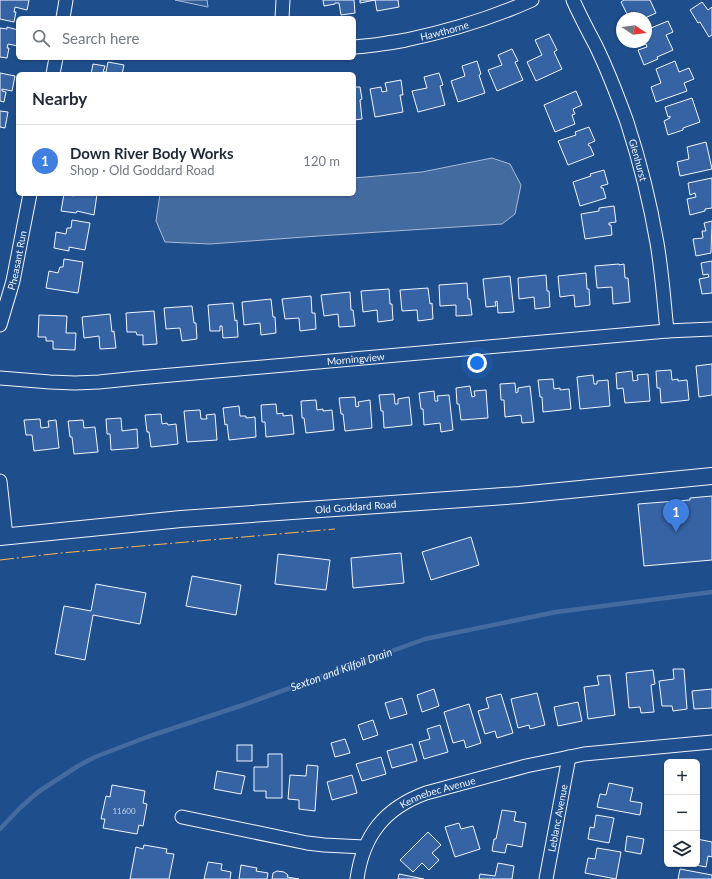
<!DOCTYPE html>
<meta charset="utf-8">
<style>
:root{--surface:#fff;--page:#f2f2f3;--text:#1f2937;--muted:#747a83;--line:#e0e1e3;--accent:#846941}
body{margin:0;font-family:Lato,sans-serif;background:var(--page);color:var(--text)}
.controls{position:absolute;right:12px;bottom:12px;display:grid;overflow:hidden;border-radius:6px;box-shadow:0 1px 3px #0004}
.controls button{width:36px;height:36px;display:grid;place-items:center;padding:0;border:0;border-bottom:1px solid var(--line);background:var(--surface);color:var(--text);font:20px sans-serif}
.compass{position:absolute;left:616px;top:12px;width:36px;height:36px;border-radius:50%;background:var(--surface);box-shadow:0 1px 3px #0004;rotate:103deg}
.you{position:absolute;left:477px;top:363px;width:14px;height:14px;margin:-10px;border:3px solid #fff;border-radius:50%;background:#1a73e8;box-shadow:0 0 0 6px #1a73e833}
.badge{display:grid;place-items:center;width:26px;height:26px;border-radius:50%;background:var(--accent);color:#fff;font-size:13px;font-weight:700}
.pin{position:absolute;translate:-50% -33px;filter:drop-shadow(0 1px 2px #0008)}
.pin::after{content:'';position:absolute;top:21px;width:14px;height:12px;background:inherit;clip-path:polygon(0 0,100% 0,50% 100%)}
.list{margin:0;padding:0;list-style:none}
h2{display:flex;justify-content:space-between;align-items:center;height:52px;margin:0;padding:0 16px;font-size:17px}
h2 small{font-size:13px;font-weight:400;color:var(--muted)}
.list li{display:grid;grid-template-columns:26px 1fr auto;gap:12px;align-items:center;box-sizing:border-box;height:72px;padding:0 16px;border-top:1px solid var(--line)}
.list b{display:block;font-size:15px;white-space:nowrap}
.list p{margin:0;font-size:13px;white-space:nowrap;color:var(--muted)}
.list em{font-size:13px;font-style:normal;color:var(--muted)}
.icon{flex:none;width:22px;height:22px;fill:none;stroke:currentColor;stroke-width:2;stroke-linecap:round;stroke-linejoin:round}
.map{position:relative;flex:none;width:712px;height:879px;overflow:hidden}
.search{position:absolute;background:var(--surface);box-shadow:0 1px 3px #0004;left:16px;top:16px;width:340px;height:44px;display:flex;align-items:center;gap:10px;box-sizing:border-box;padding:0 14px;border-radius:6px;color:var(--muted);font-size:15px}
.panel{position:absolute;background:var(--surface);box-shadow:0 1px 3px #0004;left:16px;top:72px;width:340px;height:124px;border-radius:6px}
.map>svg:first-child{display:block}
</style>
<div class="map">
<svg width="712" height="879" viewBox="0 0 712 879">
<rect width="100%" height="100%" fill="#1f4e8c"/>
<!-- built -->
<path fill="#305b95" stroke="#a8bbd7" d="M 176,0 L 207,0 L 208,7 L 175,0 Z"/>
<!-- water -->
<path fill="#446ba0" stroke="#a8bbd7" d="M 492,158 L 510,164 L 521,185 L 515,214 L 502,224 L 318,236 L 210,244 L 165,242 L 156,221 L 160,194 L 354,194 L 354,178 L 422,172 Z"/>
<g fill="none" stroke-linecap="round" stroke-linejoin="round">
<!-- stream -->
<path stroke="#446ba0" stroke-width="4.5" d="M 0,829 L 21,807 L 38,792 L 78,766 L 95,757 L 147,737 L 243,705 L 425,639 L 556,612 L 712,592"/>
</g>
<!-- building -->
<g fill="#3563a3" stroke="#f2f6ff">
<path d="M 0,0 L 29,0 L 27,10 L 15,7 L 14,12 L 16,12 L 14,22 L 0,19 Z"/>
<path d="M 323,0 L 354,0 L 355,13 L 341,15 L 339,3 L 335,3 L 335,4 L 324,6 Z"/>
<path d="M 360,0 L 398,0 L 399,7 L 377,11 L 375,0 L 360,3 Z"/>
<path d="M 624,0 L 650,0 L 656,13 L 645,18 L 623,18 L 628,16 L 621,2 Z"/>
<path d="M 702,2 L 708,10 L 712,7 L 712,35 L 709,37 L 700,22 L 698,23 L 690,10 Z"/>
<path d="M 668,21 L 673,32 L 666,35 L 673,50 L 657,57 L 658,59 L 644,65 L 638,50 L 647,47 L 646,44 L 640,46 L 638,42 L 646,42 L 646,30 Z"/>
<path d="M 7,27 L 18,30 L 18,46 L 8,44 L 7,48 L 9,48 L 7,58 L 0,57 L 0,28 L 7,29 Z"/>
<path d="M 549,34 L 557,50 L 554,52 L 562,69 L 536,81 L 527,62 L 542,55 L 535,40 Z"/>
<path d="M 512,49 L 518,61 L 515,62 L 523,80 L 497,91 L 488,70 L 502,65 L 498,55 Z"/>
<path d="M 477,61 L 481,74 L 479,75 L 485,93 L 458,102 L 451,81 L 465,76 L 462,66 Z"/>
<path d="M 675,61 L 679,72 L 689,68 L 694,79 L 684,83 L 687,91 L 656,102 L 651,87 L 661,83 L 656,69 Z"/>
<path d="M 108,62 L 124,65 L 122,74 L 91,74 L 93,64 L 105,66 L 103,72 L 106,72 Z"/>
<path d="M 0,73 L 15,76 L 12,91 L 2,89 L 2,91 L 6,92 L 4,102 L 0,101 Z"/>
<path d="M 439,73 L 443,85 L 440,86 L 445,105 L 418,112 L 412,91 L 427,88 L 424,77 Z"/>
<path d="M 401,80 L 403,95 L 400,95 L 403,112 L 375,117 L 370,89 L 381,87 L 382,92 L 387,91 L 385,83 Z"/>
<path d="M 354,87 L 360,87 L 362,99 L 360,100 L 362,119 L 354,120 Z"/>
<path d="M 576,91 L 582,105 L 573,109 L 575,114 L 572,115 L 575,124 L 555,132 L 544,105 Z"/>
<path d="M 692,98 L 700,122 L 683,128 L 683,130 L 668,135 L 664,121 L 670,118 L 670,116 L 668,117 L 665,107 Z"/>
<path d="M 0,111 L 8,112 L 5,128 L 0,127 Z"/>
<path d="M 589,127 L 595,141 L 588,144 L 589,146 L 590,146 L 594,155 L 568,165 L 558,141 L 576,135 L 575,132 Z"/>
<path d="M 706,142 L 712,169 L 680,176 L 677,162 L 689,159 L 687,147 Z"/>
<path d="M 604,170 L 608,184 L 601,186 L 601,188 L 603,188 L 606,198 L 580,206 L 573,182 L 591,176 L 590,174 Z"/>
<path d="M 712,178 L 712,208 L 705,209 L 705,211 L 690,215 L 687,199 L 696,197 L 695,193 L 690,195 L 688,183 Z"/>
<path d="M 64,194 L 74,196 L 74,194 L 97,194 L 94,215 L 77,211 L 76,213 L 61,211 Z"/>
<path d="M 614,206 L 616,222 L 609,223 L 609,225 L 611,225 L 612,235 L 585,239 L 581,214 L 599,211 L 599,208 Z"/>
<path d="M 72,220 L 90,223 L 85,250 L 69,247 L 69,251 L 54,248 L 56,232 L 66,234 L 67,228 L 71,228 Z"/>
<path d="M 712,221 L 711,253 L 696,256 L 693,239 L 703,238 L 702,231 L 706,231 L 704,223 Z"/>
<path d="M 64,259 L 83,262 L 78,293 L 46,288 L 49,271 L 58,273 L 60,267 L 63,267 Z"/>
<path d="M 712,261 L 712,293 L 702,294 L 699,279 L 709,277 L 708,274 L 703,275 L 701,263 Z"/>
<path d="M 619,264 L 619,265 L 624,264 L 625,278 L 628,278 L 630,302 L 613,304 L 612,287 L 597,288 L 595,266 Z"/>
<path d="M 586,273 L 587,289 L 589,289 L 590,305 L 575,307 L 574,295 L 560,297 L 558,276 Z"/>
<path d="M 546,275 L 547,291 L 549,291 L 550,307 L 535,309 L 534,297 L 519,299 L 518,278 Z"/>
<path d="M 510,276 L 514,312 L 498,313 L 497,301 L 495,302 L 496,306 L 486,307 L 483,279 Z"/>
<path d="M 467,283 L 468,299 L 470,299 L 472,315 L 456,316 L 456,305 L 440,306 L 439,285 Z"/>
<path d="M 428,288 L 430,304 L 432,303 L 433,319 L 418,321 L 417,310 L 402,311 L 400,290 Z"/>
<path d="M 389,289 L 390,304 L 392,304 L 393,320 L 378,322 L 377,310 L 363,312 L 361,291 Z"/>
<path d="M 350,292 L 351,310 L 353,310 L 355,326 L 339,327 L 338,314 L 324,316 L 321,295 Z"/>
<path d="M 311,296 L 312,313 L 315,313 L 316,329 L 300,331 L 299,318 L 285,319 L 282,299 Z"/>
<path d="M 271,299 L 273,317 L 275,317 L 276,333 L 261,335 L 260,323 L 244,325 L 242,302 Z"/>
<path d="M 233,303 L 235,321 L 237,320 L 238,337 L 223,338 L 222,326 L 220,326 L 220,331 L 210,331 L 208,305 Z"/>
<path d="M 192,306 L 194,323 L 196,323 L 197,339 L 182,341 L 180,328 L 166,329 L 164,308 Z"/>
<path d="M 154,311 L 157,344 L 143,345 L 143,335 L 137,335 L 136,332 L 127,332 L 126,313 Z"/>
<path d="M 110,314 L 112,332 L 114,331 L 116,348 L 100,349 L 99,336 L 84,338 L 82,317 Z"/>
<path d="M 39,315 L 67,316 L 66,333 L 76,333 L 75,350 L 53,349 L 53,341 L 46,341 L 46,337 L 38,337 Z"/>
<path d="M 712,364 L 712,395 L 699,397 L 696,366 Z"/>
<path d="M 671,370 L 672,380 L 678,379 L 678,381 L 687,380 L 689,400 L 661,403 L 660,388 L 657,388 L 656,371 Z"/>
<path d="M 632,371 L 633,381 L 638,380 L 637,375 L 648,374 L 650,401 L 625,403 L 623,388 L 617,389 L 616,373 Z"/>
<path d="M 593,375 L 594,384 L 597,384 L 597,381 L 608,380 L 610,406 L 580,409 L 577,377 Z"/>
<path d="M 553,379 L 554,389 L 560,388 L 560,390 L 569,389 L 571,409 L 543,412 L 542,397 L 540,397 L 538,380 Z"/>
<path d="M 515,383 L 516,393 L 518,392 L 518,388 L 530,386 L 534,422 L 522,423 L 521,415 L 505,417 L 504,400 L 501,400 L 500,384 Z"/>
<path d="M 470,386 L 472,397 L 475,396 L 474,391 L 486,390 L 488,418 L 461,420 L 459,404 L 457,404 L 456,388 Z"/>
<path d="M 434,391 L 435,401 L 438,401 L 437,396 L 449,395 L 453,430 L 441,432 L 440,423 L 424,425 L 423,409 L 421,409 L 419,393 Z"/>
<path d="M 394,394 L 395,404 L 398,404 L 398,399 L 409,397 L 412,425 L 384,428 L 383,411 L 381,411 L 379,395 Z"/>
<path d="M 355,397 L 356,407 L 359,406 L 358,402 L 370,400 L 372,428 L 345,431 L 343,414 L 341,414 L 339,398 Z"/>
<path d="M 316,400 L 317,410 L 323,409 L 323,411 L 332,410 L 334,430 L 306,433 L 304,418 L 302,418 L 301,401 Z"/>
<path d="M 276,404 L 277,414 L 283,413 L 283,416 L 292,415 L 294,434 L 266,437 L 265,422 L 262,422 L 261,405 Z"/>
<path d="M 239,406 L 240,416 L 246,416 L 246,418 L 255,417 L 256,437 L 229,440 L 227,424 L 225,425 L 223,408 Z"/>
<path d="M 200,410 L 201,419 L 207,419 L 206,415 L 215,414 L 217,440 L 187,442 L 184,411 Z"/>
<path d="M 161,414 L 162,424 L 167,423 L 168,425 L 176,424 L 178,444 L 151,447 L 149,432 L 147,432 L 145,415 Z"/>
<path d="M 121,418 L 122,431 L 137,429 L 138,448 L 111,450 L 110,434 L 107,434 L 106,419 Z"/>
<path d="M 40,419 L 41,428 L 49,427 L 48,421 L 56,420 L 59,448 L 34,451 L 32,435 L 26,435 L 24,420 Z"/>
<path d="M 83,420 L 84,428 L 95,427 L 98,452 L 74,454 L 72,437 L 70,437 L 68,421 Z"/>
<path d="M 712,496 L 712,560 L 644,566 L 638,504 L 690,500 L 690,498 Z"/>
<path d="M 471,537 L 479,565 L 431,580 L 422,552 Z"/>
<path d="M 401,553 L 404,583 L 353,588 L 351,558 Z"/>
<path d="M 278,554 L 330,560 L 326,590 L 275,584 Z"/>
<path d="M 192,576 L 241,585 L 236,615 L 186,606 Z"/>
<path d="M 96,584 L 146,593 L 140,624 L 93,615 L 85,660 L 55,654 L 64,606 L 91,611 Z"/>
<path d="M 673,669 L 684,669 L 687,709 L 673,711 L 672,706 L 662,706 L 659,681 L 674,679 Z"/>
<path d="M 653,670 L 655,684 L 651,685 L 654,712 L 641,713 L 640,707 L 629,708 L 626,673 Z"/>
<path d="M 610,675 L 615,715 L 588,719 L 584,687 L 599,685 L 597,676 Z"/>
<path d="M 434,689 L 439,706 L 422,712 L 417,695 Z"/>
<path d="M 712,689 L 712,708 L 694,709 L 692,691 Z"/>
<path d="M 537,693 L 545,725 L 530,729 L 529,725 L 518,728 L 511,699 Z"/>
<path d="M 501,694 L 513,733 L 497,738 L 495,731 L 485,734 L 478,711 L 489,708 L 486,698 Z"/>
<path d="M 402,698 L 407,714 L 390,719 L 385,703 Z"/>
<path d="M 578,702 L 582,721 L 558,726 L 554,707 Z"/>
<path d="M 469,704 L 481,743 L 466,748 L 464,740 L 453,743 L 444,712 Z"/>
<path d="M 373,720 L 378,735 L 363,740 L 358,725 Z"/>
<path d="M 440,725 L 448,752 L 424,759 L 419,742 L 430,739 L 427,729 Z"/>
<path d="M 345,739 L 350,753 L 335,757 L 331,743 Z"/>
<path d="M 412,744 L 417,761 L 392,768 L 387,751 Z"/>
<rect x="237" y="745" width="15" height="16"/>
<path d="M 268,754 L 282,754 L 282,798 L 266,798 L 266,791 L 254,791 L 254,767 L 268,767 Z"/>
<path d="M 381,757 L 386,774 L 362,781 L 356,764 Z"/>
<path d="M 307,765 L 318,766 L 315,811 L 299,809 L 299,800 L 288,799 L 290,775 L 306,776 Z"/>
<path d="M 217,771 L 245,776 L 241,794 L 214,789 Z"/>
<path d="M 352,775 L 357,793 L 332,800 L 327,782 Z"/>
<path d="M 609,783 L 633,788 L 630,801 L 642,803 L 640,815 L 597,807 L 600,794 L 606,795 Z"/>
<path d="M 112,785 L 145,791 L 143,803 L 147,804 L 143,826 L 139,825 L 137,834 L 103,828 L 105,819 L 101,819 L 106,796 L 110,797 Z"/>
<path d="M 502,810 L 516,812 L 514,821 L 526,823 L 522,847 L 507,844 L 505,853 L 492,851 L 494,839 L 496,839 Z"/>
<path d="M 596,815 L 614,818 L 609,843 L 588,839 L 590,827 L 594,828 Z"/>
<path d="M 459,823 L 461,829 L 473,826 L 480,849 L 455,857 L 445,827 Z"/>
<path d="M 428,832 L 441,845 L 432,853 L 439,860 L 429,870 L 422,863 L 413,872 L 400,860 Z"/>
<path d="M 627,836 L 644,839 L 641,854 L 625,851 Z"/>
<path d="M 697,839 L 712,842 L 712,857 L 708,856 L 706,867 L 691,864 L 697,864 Z"/>
<path d="M 144,845 L 167,849 L 166,853 L 174,854 L 169,879 L 130,879 L 136,847 L 143,849 Z"/>
<path d="M 597,848 L 621,852 L 616,879 L 585,873 L 588,858 L 595,859 Z"/>
<path d="M 208,862 L 222,864 L 221,870 L 231,872 L 230,879 L 204,879 Z"/>
<path d="M 498,863 L 514,866 L 512,879 L 479,879 L 480,874 L 495,876 Z"/>
<path d="M 241,865 L 257,868 L 256,871 L 268,873 L 267,879 L 239,879 Z"/>
<path d="M 680,869 L 712,875 L 712,879 L 678,879 Z"/>
<path d="M 277,871 L 284,872 L 288,875 L 287,877 L 299,879 L 272,879 L 273,873 Z"/>
<path d="M 399,874 L 424,879 L 398,879 Z"/>
</g>
<g fill="none" stroke-linecap="round" stroke-linejoin="round">
<!-- minor casing -->
<g stroke="#f2f6ff" stroke-width="15">
<g id="minor">
<path id="s1" d="M 573,0 C 580,16 588,31 596,46 C 608,71 618,97 627,122 C 640,162 650,202 657,243 C 662,272 664,302 667,331"/>
<path d="M 63,18 L 66,0"/>
<path d="M 282,18 L 283,0"/>
<path id="s2" d="M 354,47 C 371,46 389,43 406,40 C 449,31 492,18 532,0"/>
<path d="M 53,74 L 56,58"/>
<path id="s3" d="M 0,325 L 13,281 L 30,194"/>
<path id="s4" d="M 0,378 L 50,382 L 75,383 L 99,382 L 138,378 L 667,331 L 712,329"/>
<path d="M 0,481 L 6,536"/>
<path d="M 182,817 L 307,843 L 324,845 L 364,847"/>
<path id="s5" d="M 357,879 C 363,835 385,808 426,793 L 526,766 L 584,754 L 712,742"/>
<path id="s6" d="M 546,879 L 569,757"/>
</g>
</g>
<!-- tertiary casing -->
<g stroke="#f2f6ff" stroke-width="18">
<g id="tertiary">
<path id="s7" d="M 0,537 L 181,519 L 519,495 L 712,476"/>
</g>
</g>
<!-- minor -->
<use href="#minor" stroke="#1f4e8c" stroke-width="13"/>
<!-- tertiary -->
<use href="#tertiary" stroke="#1f4e8c" stroke-width="16"/>
<!-- power -->
<path stroke="#ffb74d" stroke-width="1" stroke-dasharray="14 3 2 3" stroke-linecap="butt" d="M 0,560 L 61,553 L 335,529"/>
</g>
<g text-anchor="middle" dominant-baseline="central" stroke-width="3" stroke-linejoin="round" paint-order="stroke">
<!-- number labels -->
<g font-size="8" fill="#c3d1e8">
<text x="124" y="811">11600</text>
</g>
<!-- street labels -->
<g font-size="10" fill="#f2f6ff" stroke="#1f4e8c">
<text stroke="none"><textPath href="#s2" startOffset="92">Hawthorne</textPath></text>
<text stroke="none"><textPath href="#s1" startOffset="173">Glenhurst</textPath></text>
<text stroke="none"><textPath href="#s3" startOffset="67">Pheasant Run</textPath></text>
<text stroke="none"><textPath href="#s4" startOffset="357">Morningview</textPath></text>
<text stroke="none"><textPath href="#s7" startOffset="357">Old Goddard Road</textPath></text>
<text stroke="none"><textPath href="#s5" startOffset="128">Kennebec Avenue</textPath></text>
<text stroke="none"><textPath href="#s6" startOffset="62">Leblanc Avenue</textPath></text>
</g>
<!-- water labels -->
<g font-size="11" font-style="italic" fill="#f2f6ff" stroke="#1f4e8c">
<text transform="translate(341 669) rotate(-20)">Sexton and Kilfoil Drain</text>
</g>
</g>
</svg>
<div class="controls">
<button>+</button>
<button>−</button>
<button><svg class="icon" aria-label="layers" viewBox="0 0 24 24"><path d="M12 4l9 5-9 5-9-5zM3 14l9 5 9-5"/></svg></button>
</div>
<svg class="compass" viewBox="-18 -18 36 36"><path d="M0-13l5 13h-10z" fill="#e53935"/><path d="M0 13l5-13h-10z" fill="#747a83"/></svg>
<div class="you"></div>
<div class="pin badge" style="left:676px;top:532px;background:#3f7fe0">1</div>
<div class="search"><svg class="icon" aria-label="search" viewBox="0 0 24 24"><circle cx="10" cy="10" r="6"/><path d="M15 15l6 6"/></svg>Search here</div>
<section class="panel">
<h2>Nearby<small></small></h2>
<ul class="list">
<li><span class="badge" style="background:#3f7fe0">1</span><div><b>Down River Body Works</b><p>Shop · Old Goddard Road</p></div><em>120 m</em></li>
</ul>
</section>
</div>
